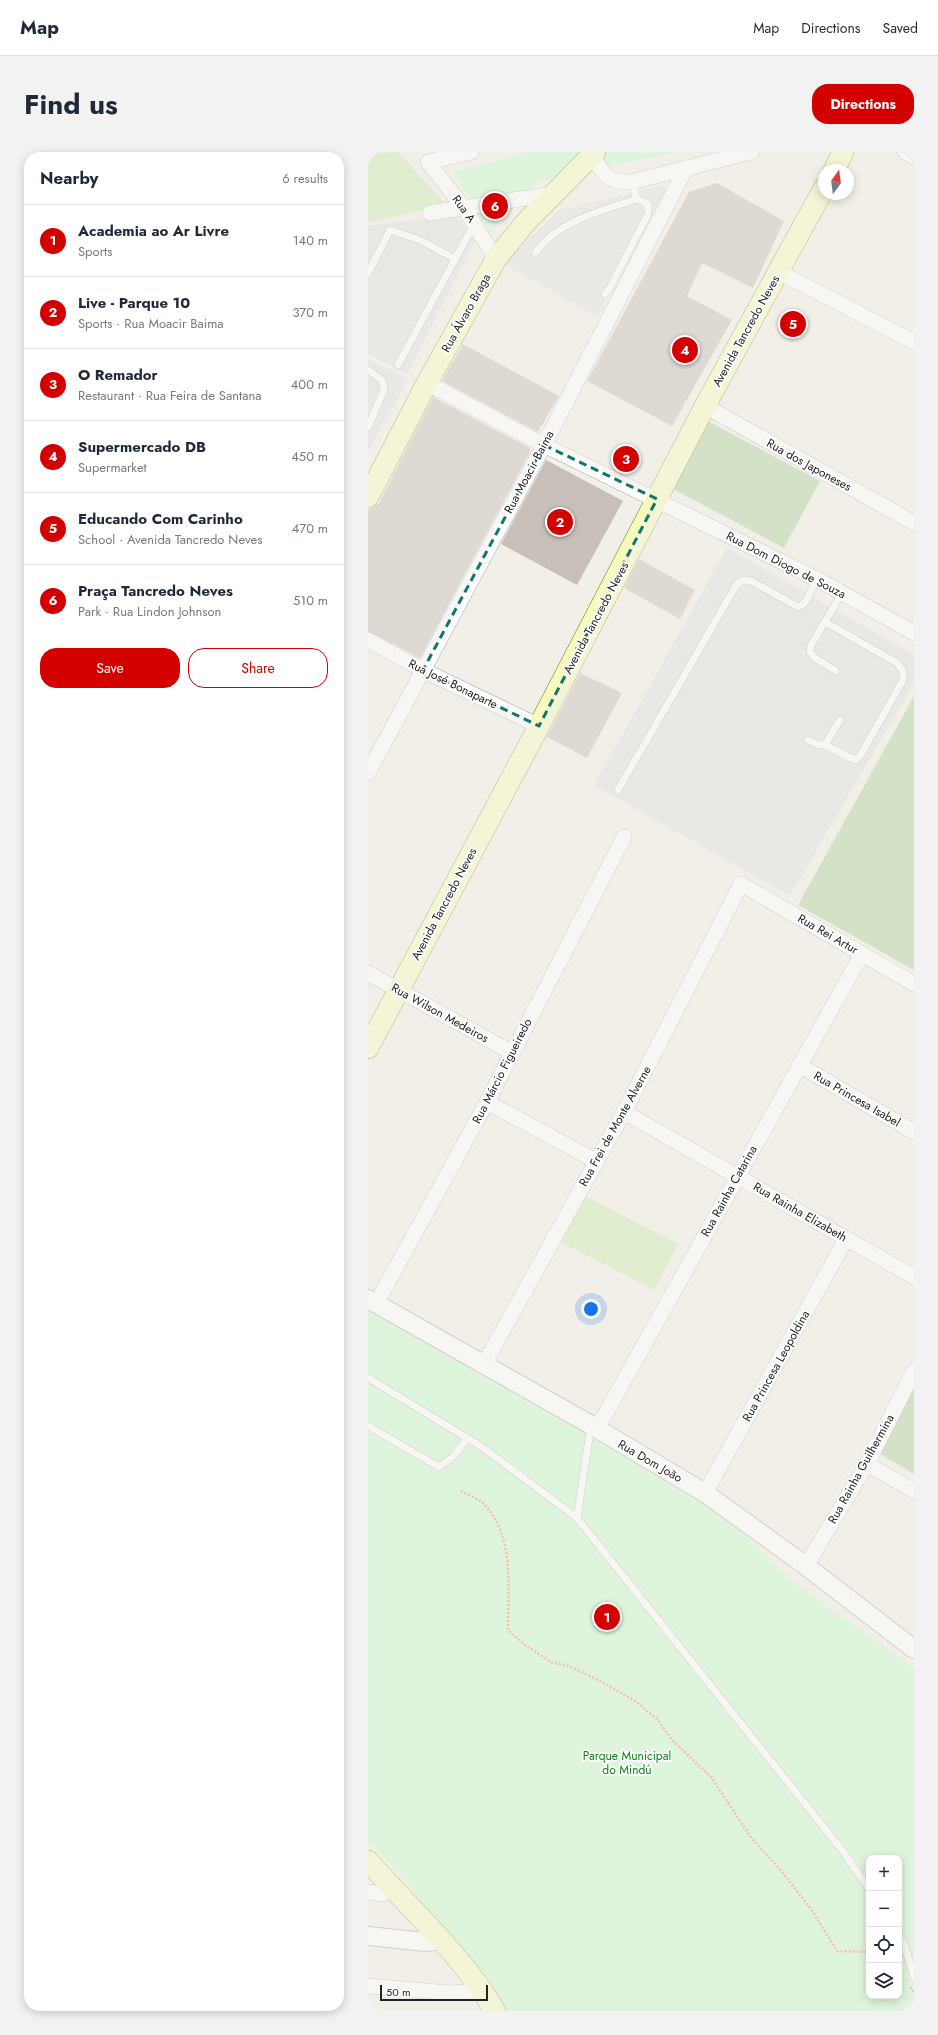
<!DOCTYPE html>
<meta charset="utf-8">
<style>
:root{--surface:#fff;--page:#f2f2f3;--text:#1f2937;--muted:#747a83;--line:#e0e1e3;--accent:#d40000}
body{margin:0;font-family:Jost,sans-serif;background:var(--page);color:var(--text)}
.controls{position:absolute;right:12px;bottom:12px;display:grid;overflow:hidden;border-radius:8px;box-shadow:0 2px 10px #0003}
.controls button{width:36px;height:36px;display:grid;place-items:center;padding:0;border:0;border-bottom:1px solid var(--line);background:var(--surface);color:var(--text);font:20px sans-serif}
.compass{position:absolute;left:450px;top:12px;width:36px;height:36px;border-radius:50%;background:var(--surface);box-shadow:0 2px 10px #0003;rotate:14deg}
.scale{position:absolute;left:12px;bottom:10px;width:108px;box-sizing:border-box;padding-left:4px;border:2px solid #222;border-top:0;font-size:11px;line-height:14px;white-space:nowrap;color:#222;-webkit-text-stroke:3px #fff;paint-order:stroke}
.you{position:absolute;left:223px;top:1157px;width:14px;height:14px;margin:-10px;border:3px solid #fff;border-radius:50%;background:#1a73e8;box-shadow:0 0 0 6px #1a73e833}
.badge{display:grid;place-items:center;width:26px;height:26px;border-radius:50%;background:var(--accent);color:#fff;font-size:13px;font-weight:700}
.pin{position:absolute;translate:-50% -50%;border:2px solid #fff;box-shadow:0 1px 4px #0006}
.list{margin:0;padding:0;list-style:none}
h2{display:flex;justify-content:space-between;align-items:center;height:52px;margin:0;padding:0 16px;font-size:17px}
h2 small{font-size:13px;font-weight:400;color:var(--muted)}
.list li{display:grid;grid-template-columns:26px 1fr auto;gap:12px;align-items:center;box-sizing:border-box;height:72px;padding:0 16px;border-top:1px solid var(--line)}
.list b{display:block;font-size:15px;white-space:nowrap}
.list p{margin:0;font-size:13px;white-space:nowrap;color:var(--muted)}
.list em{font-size:13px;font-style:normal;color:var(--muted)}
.actions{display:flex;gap:8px;padding:12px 16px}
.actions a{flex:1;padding:9px 0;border:1px solid var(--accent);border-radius:16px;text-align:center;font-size:14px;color:var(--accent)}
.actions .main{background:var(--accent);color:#fff}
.icon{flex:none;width:22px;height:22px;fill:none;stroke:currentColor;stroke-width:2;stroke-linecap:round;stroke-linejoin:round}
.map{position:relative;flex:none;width:546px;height:1859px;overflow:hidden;border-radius:16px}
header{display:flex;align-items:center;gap:24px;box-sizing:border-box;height:56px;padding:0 20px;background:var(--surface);border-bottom:1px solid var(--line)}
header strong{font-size:19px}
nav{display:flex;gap:22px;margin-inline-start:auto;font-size:14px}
.intro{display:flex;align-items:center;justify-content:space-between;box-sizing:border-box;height:96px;padding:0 24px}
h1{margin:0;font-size:28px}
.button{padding:10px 18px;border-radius:16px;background:var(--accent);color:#fff;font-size:14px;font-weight:700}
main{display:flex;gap:24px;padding:0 24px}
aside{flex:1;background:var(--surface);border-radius:16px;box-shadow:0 2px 10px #0003}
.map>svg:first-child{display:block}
</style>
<header>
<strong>Map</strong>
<nav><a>Map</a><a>Directions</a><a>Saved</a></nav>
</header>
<div class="intro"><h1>Find us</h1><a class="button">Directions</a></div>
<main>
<aside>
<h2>Nearby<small>6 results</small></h2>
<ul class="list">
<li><span class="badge">1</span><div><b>Academia ao Ar Livre</b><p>Sports</p></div><em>140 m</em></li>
<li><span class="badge">2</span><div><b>Live - Parque 10</b><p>Sports · Rua Moacir Baima</p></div><em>370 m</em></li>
<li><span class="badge">3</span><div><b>O Remador</b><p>Restaurant · Rua Feira de Santana</p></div><em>400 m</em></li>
<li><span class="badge">4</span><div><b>Supermercado DB</b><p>Supermarket</p></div><em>450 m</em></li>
<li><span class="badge">5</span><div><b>Educando Com Carinho</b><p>School · Avenida Tancredo Neves</p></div><em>470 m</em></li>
<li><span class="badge">6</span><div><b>Praça Tancredo Neves</b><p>Park · Rua Lindon Johnson</p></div><em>510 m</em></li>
</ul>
<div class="actions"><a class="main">Save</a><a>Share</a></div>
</aside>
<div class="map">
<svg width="546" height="1859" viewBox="0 0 546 1859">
<rect width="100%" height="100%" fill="#f2efe9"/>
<!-- residential -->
<g fill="#e0dfdf">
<path d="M 86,62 L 108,87 L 40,222 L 0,202 L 0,74 Z"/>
<path d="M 0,207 L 40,227 L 0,300 Z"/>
<path d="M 359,396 L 546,503 L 546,531 L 422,744 L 226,633 Z"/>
</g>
<!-- grass -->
<g fill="#cdebb0">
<path d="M 30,0 L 79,53 L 0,70 L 0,1 Z"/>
<path d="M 217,1044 L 310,1092 L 286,1138 L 193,1090 Z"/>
</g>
<!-- forest -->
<g fill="#add19e">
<path d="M 334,266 L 452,329 L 416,396 L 298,333 Z"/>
<path d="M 546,544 L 546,818 L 430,753 Z"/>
<path d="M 546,1229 L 546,1322 L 509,1300 Z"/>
</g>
<!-- park -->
<g fill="#c8facc" fill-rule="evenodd">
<path d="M 162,0 L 311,0 L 172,28 L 122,81 L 85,20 Z"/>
<path d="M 0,1159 L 335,1345 L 430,1433 L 546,1516 L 546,1859 L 133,1859 L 32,1722 L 0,1691 ZM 501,1706 L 531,1706 L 531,1844 L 501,1844 Z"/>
</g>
<!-- parking -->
<path fill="#e2e2e2" d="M 295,34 L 297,39 L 230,165 L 135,112 L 191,58 Z"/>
<!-- building -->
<g fill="#c7bfb8">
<path d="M 349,31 L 416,69 L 385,136 L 334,111 L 319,144 L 364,168 L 304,274 L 219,229 L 321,40 Z"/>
<path d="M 95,192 L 191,244 L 170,280 L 74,229 Z"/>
<path d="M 65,245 L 162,296 L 162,300 L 52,506 L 0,479 L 0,357 L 6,355 L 11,351 Z"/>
<path d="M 178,308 L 255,349 L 209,433 L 133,392 Z"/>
<path d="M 271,407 L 327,438 L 312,467 L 256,436 Z"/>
<path d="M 212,521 L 254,541 L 219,606 L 179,585 Z"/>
</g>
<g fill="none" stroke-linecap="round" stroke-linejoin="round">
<!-- service casing -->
<g stroke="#a9a9a9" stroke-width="8">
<g id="service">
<path d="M 263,30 L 269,47"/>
<path d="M 167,101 C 191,68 233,59 269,47 L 280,52 L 280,62 L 241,137 L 237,142"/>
<path d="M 0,121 L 22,78 L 52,88 L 87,107"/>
<path d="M 30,213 L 106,72"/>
<path d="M 0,218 L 14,228 L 16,238 L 0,275"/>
<path d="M 468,519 L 447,506 L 442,500 L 443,493 L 474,441"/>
<path d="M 440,588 L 451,593 L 457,593 L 487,608 L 492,604 L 535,528 L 535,519 L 529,511 L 457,470"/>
<path d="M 457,593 L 472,568"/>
<path d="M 250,638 L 369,432 L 375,428 L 383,429 L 430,455 L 437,451 L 449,427"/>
<path d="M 0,1226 L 114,1295 L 209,1366 L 474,1698 L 501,1737"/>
<path d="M 0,1274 L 71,1315 L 86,1304 L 99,1287"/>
<path d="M 209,1366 L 223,1273"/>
<path d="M 531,1784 L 536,1792 L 546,1825"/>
</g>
</g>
<!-- minor casing -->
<g stroke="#a9a9a9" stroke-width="16">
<g id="minor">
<path d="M 103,0 L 60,10 L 96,56 L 128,107"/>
<path d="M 537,0 L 546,5"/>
<path d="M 224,3 C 235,22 240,31 263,30 L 383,0"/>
<path d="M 62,61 L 185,42"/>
<path d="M 411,120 L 546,190"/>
<path d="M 59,231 L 176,293 L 449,427 L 546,481"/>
<path d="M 337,254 L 546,371"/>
<path d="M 0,488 L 55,518 L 171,574"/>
<path d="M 0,621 L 176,293 L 318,16"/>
<path d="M 0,821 L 143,900"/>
<path d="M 431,913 L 546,980"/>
<path d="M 119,950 L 228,1009"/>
<path d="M 256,960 L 546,1125"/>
<path d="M 8,1152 L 119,950 L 256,685"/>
<path d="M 115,1214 L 256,960 L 373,732 L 546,832"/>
<path d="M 229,1277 L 494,802"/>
<path d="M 499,1312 L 546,1339"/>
<path d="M 337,1341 L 478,1087"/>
<path d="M 438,1414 L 499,1312 L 546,1219"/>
<path d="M 0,1740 L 14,1742 L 24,1736"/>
<path d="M 0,1834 L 81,1841 L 103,1840 L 113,1835"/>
</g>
</g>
<!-- tertiary casing -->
<g stroke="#a9a9a9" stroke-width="20">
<g id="tertiary">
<path d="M 0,1147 L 223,1273 L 337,1341 L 438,1414 L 546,1497"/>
<path d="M 0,1784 L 58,1790 L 73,1788"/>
</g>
</g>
<!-- secondary casing -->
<g stroke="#707d05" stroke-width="22">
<g id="secondary">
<path d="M 466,18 L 475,0"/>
<path d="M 0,345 L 59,231 L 128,107 L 158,70 L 227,0"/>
<path d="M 0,896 L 171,574 L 337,254 L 456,36"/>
<path d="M 0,1709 C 43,1758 94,1803 127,1859"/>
</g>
</g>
<!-- path -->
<g stroke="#fa8072" stroke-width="2.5" stroke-dasharray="2 2" stroke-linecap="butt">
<path d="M 93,1339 C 100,1343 112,1347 117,1353 C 147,1387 140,1436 140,1478 L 157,1493 L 183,1510 L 201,1514 L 230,1528 L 267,1549 L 289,1567 L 305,1589 L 343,1625 L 384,1687 L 410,1715 L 443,1757 L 469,1799 L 501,1800"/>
<path d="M 542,1835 L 546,1840"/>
</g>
<!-- service -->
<use href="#service" stroke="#fff" stroke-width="7"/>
<!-- minor -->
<use href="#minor" stroke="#fff" stroke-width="15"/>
<!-- tertiary -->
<use href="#tertiary" stroke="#fff" stroke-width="18"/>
<!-- secondary -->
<use href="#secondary" stroke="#f7fabf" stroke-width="21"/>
</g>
<!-- marked area -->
<path d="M0 0H546V1859H0ZM 176,293 L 289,347 L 171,574 L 55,518 Z" fill="#f2efe9" fill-opacity=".55" fill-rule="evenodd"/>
<path fill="none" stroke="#0f766e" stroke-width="3" stroke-dasharray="8 5" stroke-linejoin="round" d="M 176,293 L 289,347 L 171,574 L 55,518 Z"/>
<g text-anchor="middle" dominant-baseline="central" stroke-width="3.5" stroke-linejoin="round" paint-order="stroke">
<!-- street labels -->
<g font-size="12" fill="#222" stroke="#fff">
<text transform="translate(96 57) rotate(54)">Rua A</text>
<text transform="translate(98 161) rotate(-61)">Rua Álvaro Braga</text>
<text transform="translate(378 179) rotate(-61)">Avenida Tancredo Neves</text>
<text transform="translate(441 313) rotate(29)">Rua dos Japoneses</text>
<text transform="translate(161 320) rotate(-62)">Rua Moacir Baima</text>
<text transform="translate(418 413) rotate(27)">Rua Dom Diogo de Souza</text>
<text transform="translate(228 466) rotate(-62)">Avenida Tancredo Neves</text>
<text transform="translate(85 532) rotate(26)">Rua José Bonaparte</text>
<text transform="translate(76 752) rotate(-62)">Avenida Tancredo Neves</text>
<text transform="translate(460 782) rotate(30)">Rua Rei Artur</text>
<text transform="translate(72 861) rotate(29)">Rua Wilson Medeiros</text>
<text transform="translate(134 919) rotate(-63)">Rua Márcio Figueiredo</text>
<text transform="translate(489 947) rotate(30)">Rua Princesa Isabel</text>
<text transform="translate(247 974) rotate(-61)">Rua Frei de Monte Alverne</text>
<text transform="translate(361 1039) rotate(-61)">Rua Rainha Catarina</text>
<text transform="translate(432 1060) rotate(30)">Rua Rainha Elizabeth</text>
<text transform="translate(408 1214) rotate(-61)">Rua Princesa Leopoldina</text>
<text transform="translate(282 1309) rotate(30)">Rua Dom João</text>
<text transform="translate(493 1317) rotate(-61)">Rua Rainha Guilhermina</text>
</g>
<!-- park labels -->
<g font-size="12" fill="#0c8416" stroke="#fff">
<text x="259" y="1604">Parque Municipal<tspan x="259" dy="14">do Mindú</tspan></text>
</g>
</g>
</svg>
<div class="controls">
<button>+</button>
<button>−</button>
<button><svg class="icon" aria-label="locate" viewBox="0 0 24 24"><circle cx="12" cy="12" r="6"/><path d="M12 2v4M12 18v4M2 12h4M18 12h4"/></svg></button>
<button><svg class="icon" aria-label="layers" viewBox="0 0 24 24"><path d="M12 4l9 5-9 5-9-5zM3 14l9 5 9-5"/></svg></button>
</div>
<svg class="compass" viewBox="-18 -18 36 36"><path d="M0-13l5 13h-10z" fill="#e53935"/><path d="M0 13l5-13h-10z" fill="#747a83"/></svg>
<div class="scale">50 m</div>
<div class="you"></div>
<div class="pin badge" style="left:239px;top:1465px">1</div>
<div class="pin badge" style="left:192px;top:370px">2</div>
<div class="pin badge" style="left:258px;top:307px">3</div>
<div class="pin badge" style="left:317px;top:198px">4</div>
<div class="pin badge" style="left:425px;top:172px">5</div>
<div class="pin badge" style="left:127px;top:54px">6</div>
</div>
</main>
